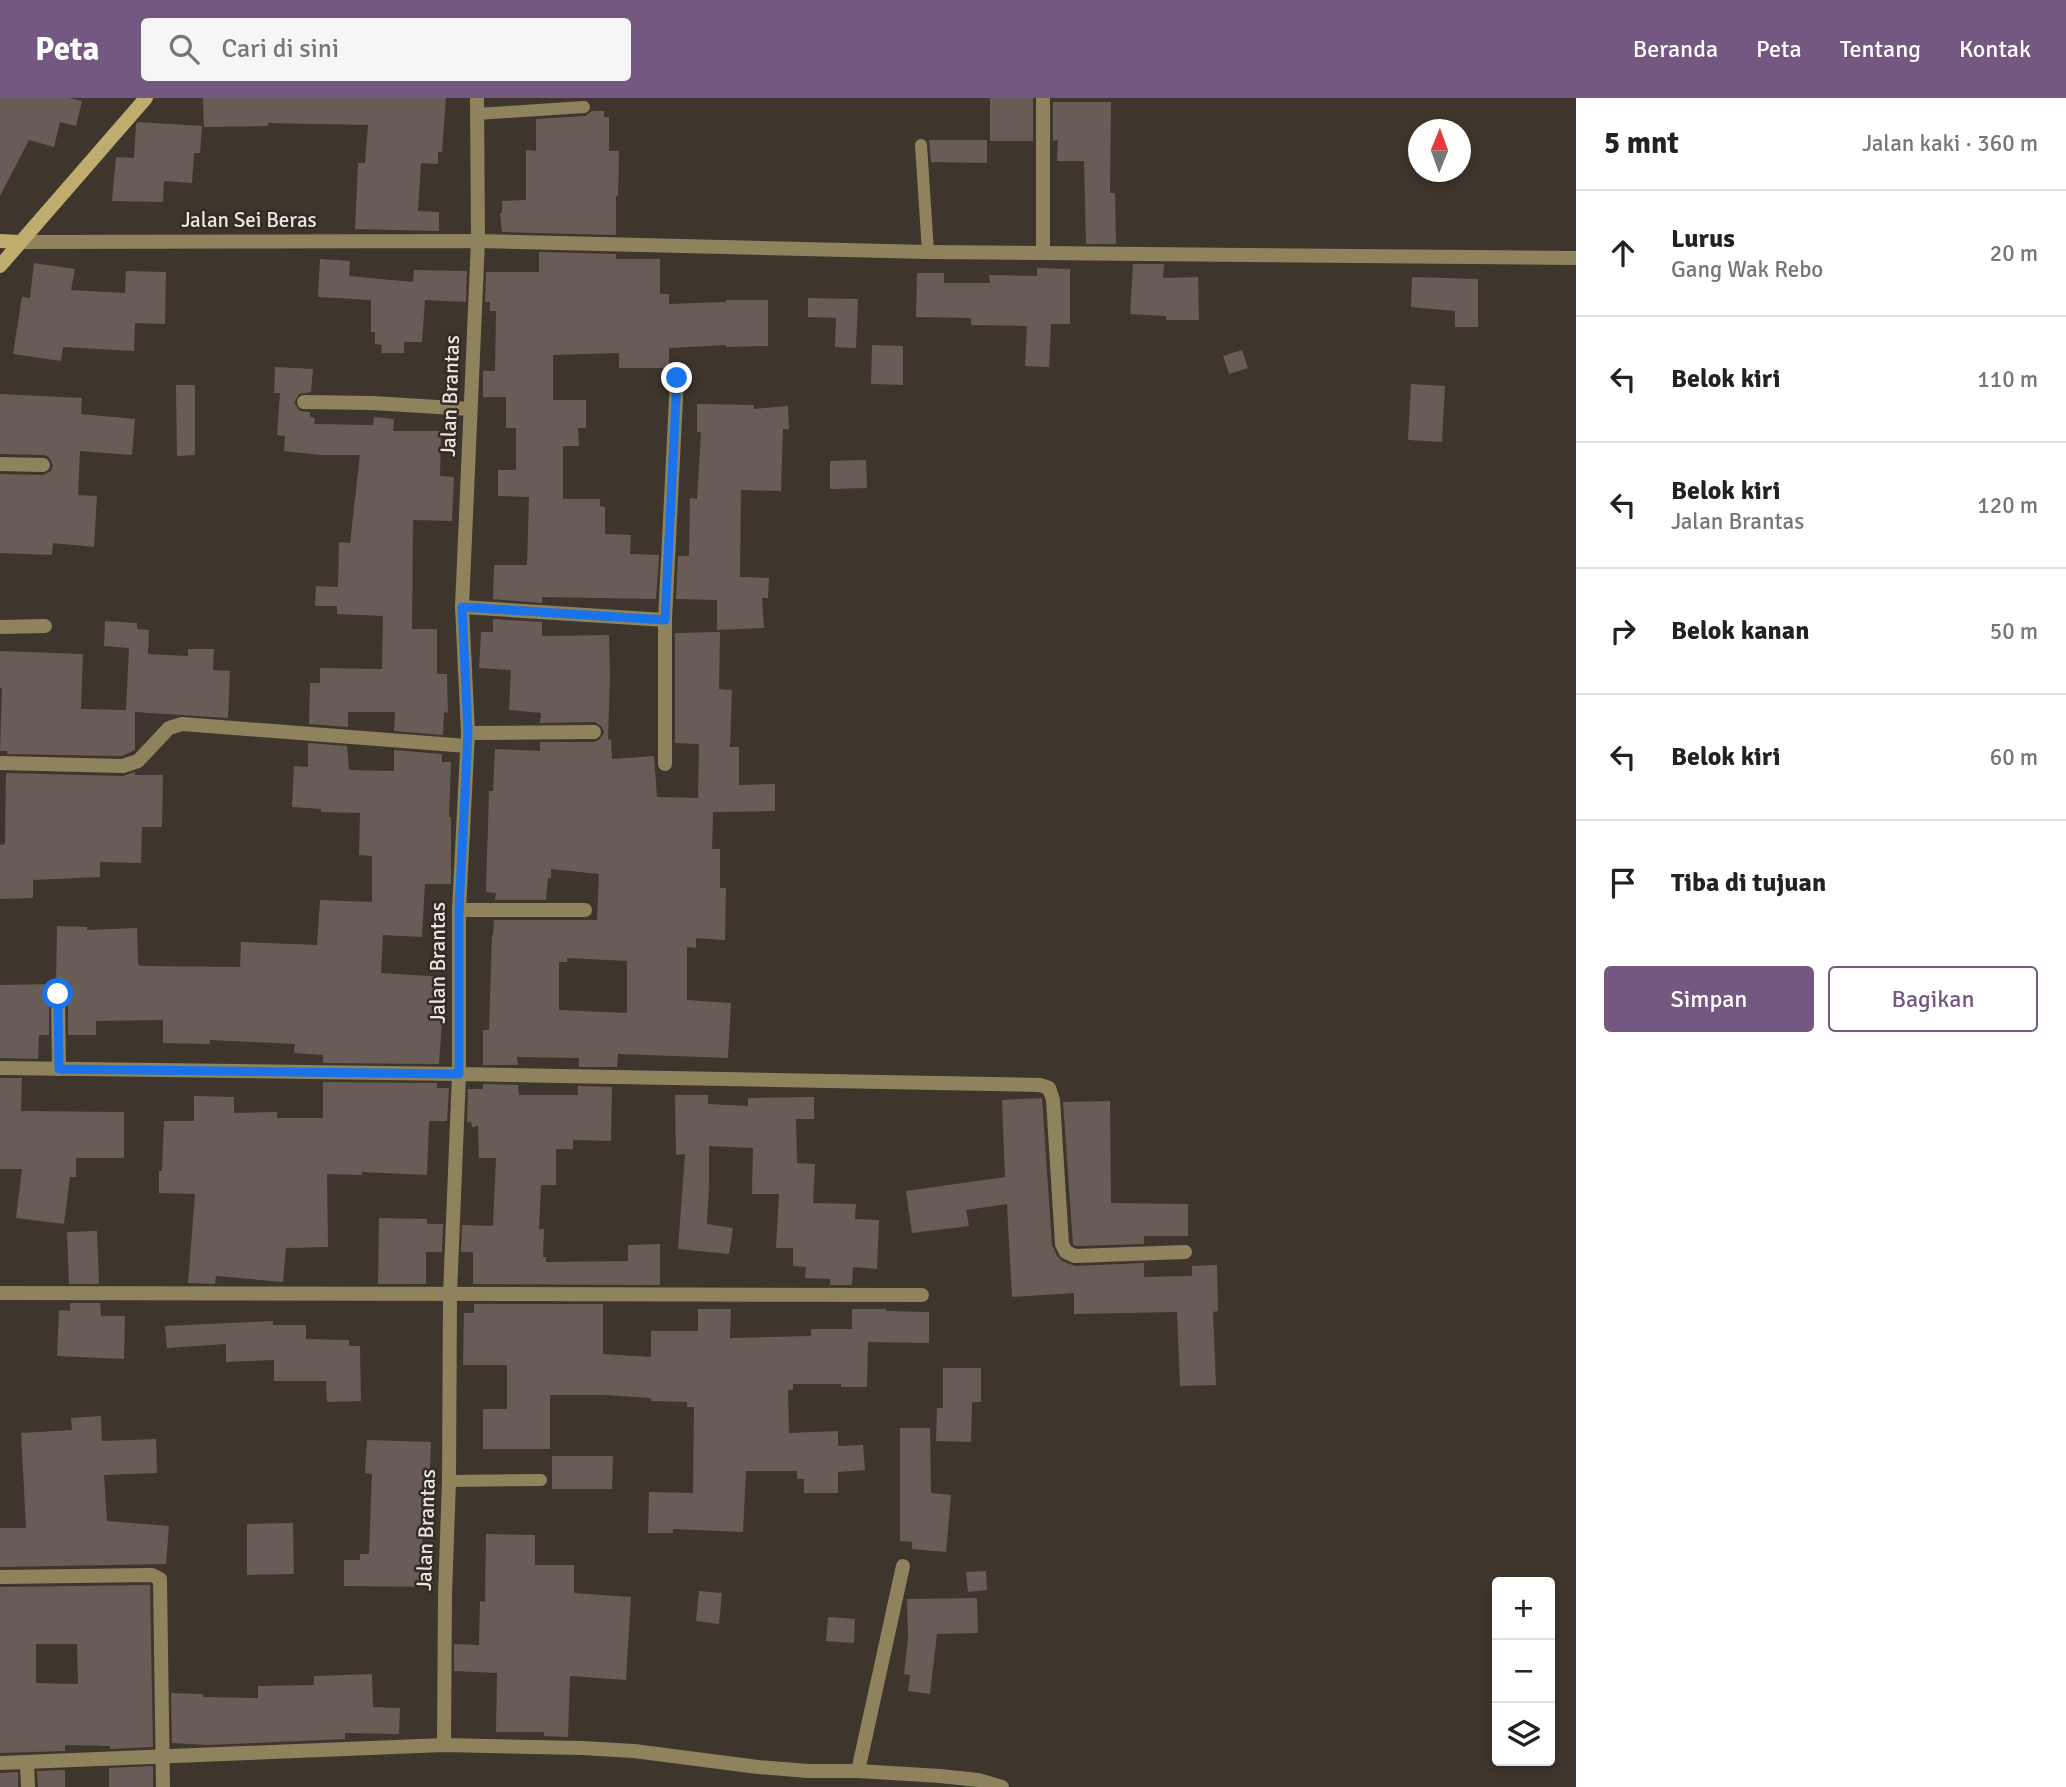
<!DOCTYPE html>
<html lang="id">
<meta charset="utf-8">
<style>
:root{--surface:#fff;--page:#f6f6f6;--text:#222;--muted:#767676;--line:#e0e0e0;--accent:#745882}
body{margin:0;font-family:Signika,sans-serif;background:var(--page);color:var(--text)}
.controls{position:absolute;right:21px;bottom:21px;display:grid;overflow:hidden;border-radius:7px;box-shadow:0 4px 10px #0003}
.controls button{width:63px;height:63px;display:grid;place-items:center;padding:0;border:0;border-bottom:2px solid var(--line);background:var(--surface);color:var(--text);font:35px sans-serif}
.compass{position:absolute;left:1408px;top:21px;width:63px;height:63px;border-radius:50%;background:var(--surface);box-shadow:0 4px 10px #0003;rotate:1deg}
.stop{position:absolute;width:21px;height:21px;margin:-16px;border:5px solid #1a73e8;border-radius:50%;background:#fff}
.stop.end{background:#1a73e8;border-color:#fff;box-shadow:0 2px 7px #0008}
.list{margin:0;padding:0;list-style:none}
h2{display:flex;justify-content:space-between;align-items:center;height:91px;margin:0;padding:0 28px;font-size:30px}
h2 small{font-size:23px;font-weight:400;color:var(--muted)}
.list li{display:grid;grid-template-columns:46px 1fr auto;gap:21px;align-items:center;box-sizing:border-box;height:126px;padding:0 28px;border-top:2px solid var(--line)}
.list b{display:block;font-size:26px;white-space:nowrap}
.list p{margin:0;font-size:23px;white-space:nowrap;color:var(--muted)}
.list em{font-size:23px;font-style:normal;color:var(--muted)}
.actions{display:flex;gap:14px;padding:21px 28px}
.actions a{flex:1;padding:16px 0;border:2px solid var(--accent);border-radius:7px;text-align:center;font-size:24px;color:var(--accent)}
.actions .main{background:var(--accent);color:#fff}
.icon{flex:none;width:38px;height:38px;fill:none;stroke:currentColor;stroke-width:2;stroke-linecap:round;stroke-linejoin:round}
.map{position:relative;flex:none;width:1576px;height:1689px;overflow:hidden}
header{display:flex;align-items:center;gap:42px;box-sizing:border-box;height:98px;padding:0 35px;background:var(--accent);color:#fff}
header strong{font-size:33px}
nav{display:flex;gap:38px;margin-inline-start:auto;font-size:24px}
.search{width:490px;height:63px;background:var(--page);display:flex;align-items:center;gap:18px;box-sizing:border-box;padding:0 24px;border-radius:7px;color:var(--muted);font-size:26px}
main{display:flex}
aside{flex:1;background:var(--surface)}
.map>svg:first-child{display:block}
</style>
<header>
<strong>Peta</strong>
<div class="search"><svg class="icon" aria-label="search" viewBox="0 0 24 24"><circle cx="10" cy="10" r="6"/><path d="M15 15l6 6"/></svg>Cari di sini</div>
<nav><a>Beranda</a><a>Peta</a><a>Tentang</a><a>Kontak</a></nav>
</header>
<main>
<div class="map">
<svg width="1576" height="1689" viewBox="0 0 1576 1689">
<rect width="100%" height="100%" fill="#3e352d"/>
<!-- building -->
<g fill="#695c57" fill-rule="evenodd">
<path d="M 0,0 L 69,0 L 82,3 L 76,28 L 60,24 L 54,49 L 29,42 L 0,98 Z"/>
<path d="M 203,0 L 446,0 L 442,54 L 438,54 L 438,66 L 421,65 L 418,113 L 439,114 L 439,133 L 355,131 L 358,65 L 365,65 L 368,27 L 268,25 L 268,28 L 204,29 Z"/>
<rect x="990" y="0" width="43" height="43"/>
<path d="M 1053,4 L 1111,4 L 1110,95 L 1115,95 L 1116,146 L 1086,146 L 1084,63 L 1057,63 L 1058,42 L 1053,43 Z"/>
<path d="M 592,13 L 604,13 L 604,19 L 609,19 L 609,53 L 619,53 L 618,98 L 616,98 L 616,137 L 502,134 L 500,115 L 502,115 L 502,103 L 526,102 L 526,52 L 536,53 L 536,21 L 585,18 Z"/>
<path d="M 138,24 L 202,28 L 200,55 L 194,55 L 192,85 L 164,83 L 163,104 L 112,103 L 116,59 L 134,60 L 136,26 Z"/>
<path d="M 929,42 L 987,42 L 987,65 L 931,64 Z"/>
<path d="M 539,154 L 616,156 L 616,161 L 660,161 L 660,196 L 669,196 L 669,206 L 726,204 L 726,202 L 768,202 L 768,248 L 726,249 L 726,247 L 669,250 L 669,270 L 619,270 L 619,255 L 553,257 L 553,302 L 586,302 L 586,330 L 578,330 L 579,348 L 563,348 L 563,401 L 600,401 L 600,408 L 605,409 L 605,436 L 631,437 L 630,456 L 659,457 L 656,501 L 542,499 L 542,505 L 493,501 L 494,467 L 527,467 L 529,399 L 498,398 L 498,372 L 516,372 L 516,330 L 506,330 L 506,299 L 483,299 L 483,273 L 495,273 L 496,213 L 490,213 L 490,204 L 485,204 L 486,174 L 539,174 Z"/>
<path d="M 320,161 L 350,163 L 349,178 L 413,184 L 414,172 L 467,173 L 466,204 L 425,202 L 422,244 L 404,244 L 404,255 L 381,255 L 382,247 L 375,246 L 375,234 L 371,234 L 371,202 L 318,199 Z"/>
<path d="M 34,165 L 75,171 L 71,192 L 125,195 L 126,173 L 166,174 L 165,226 L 135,225 L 134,253 L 63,249 L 61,263 L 13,256 L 22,199 L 30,200 Z"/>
<path d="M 1133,166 L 1164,166 L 1163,180 L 1198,179 L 1199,222 L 1166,222 L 1166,218 L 1130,216 Z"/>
<path d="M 1037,170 L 1070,171 L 1070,226 L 1051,226 L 1049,269 L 1025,268 L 1027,228 L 971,227 L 971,220 L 916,219 L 917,175 L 944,175 L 944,185 L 990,185 L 989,177 L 1037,178 Z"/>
<path d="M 1412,179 L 1478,181 L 1478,229 L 1455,229 L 1455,213 L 1411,209 Z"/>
<path d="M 808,200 L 858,201 L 856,250 L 835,249 L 836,220 L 808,219 Z"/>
<path d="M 872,247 L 903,248 L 903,287 L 871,286 Z"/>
<path d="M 1242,252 L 1248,270 L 1229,276 L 1223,258 Z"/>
<path d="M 275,269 L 313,271 L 311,294 L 299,296 L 294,305 L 300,313 L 310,314 L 310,319 L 315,320 L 314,326 L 373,327 L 374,319 L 394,321 L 393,333 L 441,333 L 440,378 L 454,379 L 452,423 L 413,422 L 412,531 L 437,531 L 437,576 L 447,576 L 448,615 L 444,614 L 443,637 L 394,633 L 395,614 L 348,614 L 348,629 L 309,626 L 310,585 L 320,585 L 320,570 L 382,571 L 383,518 L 337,516 L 337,508 L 315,508 L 316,488 L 338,489 L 339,444 L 350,445 L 360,357 L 319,357 L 284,353 L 285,338 L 277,337 L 280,295 L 274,295 Z"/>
<path d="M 1411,286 L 1445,288 L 1442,344 L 1408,342 Z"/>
<path d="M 176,287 L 195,287 L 195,357 L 177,358 Z"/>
<path d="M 0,296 L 82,300 L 81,316 L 135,321 L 132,357 L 80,353 L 78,397 L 97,398 L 94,449 L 53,445 L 52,457 L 0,455 L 0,376 L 43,377 L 51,373 L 53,367 L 49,359 L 44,357 L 0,356 Z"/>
<path d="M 697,306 L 754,307 L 754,311 L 788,308 L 789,331 L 783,331 L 781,393 L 741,392 L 740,479 L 769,480 L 768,500 L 762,500 L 764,530 L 717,532 L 717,502 L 676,501 L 678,458 L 689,458 L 690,400 L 697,401 L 701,334 L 697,334 Z"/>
<path d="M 866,362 L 867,390 L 830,391 L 830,363 Z"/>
<path d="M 493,521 L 542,524 L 542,538 L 609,537 L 610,577 L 608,642 L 611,641 L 612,661 L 654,658 L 657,699 L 698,700 L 699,646 L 675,645 L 675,535 L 720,534 L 719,591 L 732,592 L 730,649 L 739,649 L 739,687 L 775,686 L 775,713 L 713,714 L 712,751 L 720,751 L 720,790 L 726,790 L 725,842 L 696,840 L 696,850 L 687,849 L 687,902 L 731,905 L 728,960 L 618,956 L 617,969 L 579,969 L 579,960 L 517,959 L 518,967 L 483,967 L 483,932 L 489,932 L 492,837 L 493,837 L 494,822 L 597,822 L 599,776 L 551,771 L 551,780 L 548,780 L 546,802 L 495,802 L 496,795 L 486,794 L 489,693 L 493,693 L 495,651 L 540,653 L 540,644 L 594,644 L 599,642 L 604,635 L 602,629 L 595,624 L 540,625 L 541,615 L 509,612 L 511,572 L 479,570 L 481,534 L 493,534 ZM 567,860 L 627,863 L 627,915 L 559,912 L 559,864 L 567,864 Z"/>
<path d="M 105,523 L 137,525 L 137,531 L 149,532 L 148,556 L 188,558 L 188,551 L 214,551 L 213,572 L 230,573 L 228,620 L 135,614 L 135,652 L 122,658 L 7,656 L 7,653 L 0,653 L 2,590 L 0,590 L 0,553 L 83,556 L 81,611 L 126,612 L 129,550 L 104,548 Z"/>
<path d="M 308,645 L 347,648 L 349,672 L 394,673 L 394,652 L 442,656 L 442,664 L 451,664 L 449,719 L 451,719 L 451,786 L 425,786 L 422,839 L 383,837 L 381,875 L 445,879 L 439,966 L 323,965 L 323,957 L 294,955 L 295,946 L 210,942 L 210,946 L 163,945 L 163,922 L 96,923 L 96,937 L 68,937 L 68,895 L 63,888 L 59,886 L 54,887 L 49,892 L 49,937 L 39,937 L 38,961 L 0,960 L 0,887 L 56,886 L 57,828 L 87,829 L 87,832 L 137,830 L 138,866 L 141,868 L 240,869 L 241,844 L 317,847 L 320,802 L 372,804 L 372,758 L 359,757 L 360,715 L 321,714 L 321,711 L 292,709 L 294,668 L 308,669 Z"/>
<path d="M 135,674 L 135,677 L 163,677 L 162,729 L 142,729 L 141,765 L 100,764 L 100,779 L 33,782 L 33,800 L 0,801 L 0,747 L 5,746 L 6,675 L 123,678 Z"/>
<path d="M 0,980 L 22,980 L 21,1013 L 124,1014 L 124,1060 L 76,1060 L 76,1079 L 70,1079 L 64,1126 L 16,1120 L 22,1071 L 0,1071 Z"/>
<path d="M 323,984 L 437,985 L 437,990 L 449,990 L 447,1023 L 429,1023 L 427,1077 L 362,1074 L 362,1077 L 327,1076 L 328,1149 L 286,1150 L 283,1184 L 216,1178 L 215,1186 L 188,1185 L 195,1096 L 159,1095 L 159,1073 L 162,1073 L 164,1023 L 194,1023 L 194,998 L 234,999 L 234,1015 L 277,1014 L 277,1020 L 323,1020 Z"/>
<path d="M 483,986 L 518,987 L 519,997 L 578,997 L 578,988 L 612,989 L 611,1043 L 573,1042 L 573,1051 L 556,1051 L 556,1087 L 541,1087 L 539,1131 L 544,1131 L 543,1159 L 546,1159 L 546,1164 L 628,1163 L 628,1147 L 660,1146 L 660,1187 L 473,1186 L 473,1154 L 461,1154 L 462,1127 L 493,1128 L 496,1060 L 479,1060 L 478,1028 L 472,1029 L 471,1024 L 467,1024 L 468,991 L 483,991 Z"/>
<path d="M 675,997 L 708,997 L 708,1006 L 748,1008 L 748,1000 L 814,999 L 814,1021 L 796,1021 L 797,1065 L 815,1066 L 813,1105 L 856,1106 L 855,1121 L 879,1122 L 877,1171 L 853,1169 L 852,1187 L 830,1187 L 830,1181 L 805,1180 L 806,1169 L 793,1168 L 793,1150 L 776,1150 L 779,1096 L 752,1096 L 753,1050 L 709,1048 L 709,1089 L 707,1126 L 733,1130 L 729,1156 L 678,1151 L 685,1056 L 676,1057 Z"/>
<path d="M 1042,1000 L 1052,1147 L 1057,1158 L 1062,1163 L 1075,1168 L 1144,1165 L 1144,1179 L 1192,1178 L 1192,1168 L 1217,1167 L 1218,1213 L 1213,1214 L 1216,1287 L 1180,1288 L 1177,1214 L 1074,1216 L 1074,1195 L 1012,1199 L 1007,1106 L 966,1112 L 969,1128 L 912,1135 L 906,1093 L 1005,1079 L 1002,1002 Z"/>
<path d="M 1110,1003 L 1111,1105 L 1188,1106 L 1188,1138 L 1144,1138 L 1144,1146 L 1077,1148 L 1073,1147 L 1063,1004 Z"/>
<path d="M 379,1120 L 427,1121 L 427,1126 L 443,1126 L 442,1154 L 426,1154 L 426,1186 L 378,1186 Z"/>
<path d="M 97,1133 L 99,1186 L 69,1186 L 67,1134 Z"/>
<path d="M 70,1205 L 100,1205 L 101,1218 L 125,1218 L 124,1261 L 57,1258 L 59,1212 L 70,1213 Z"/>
<path d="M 474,1206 L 603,1206 L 603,1256 L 651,1259 L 651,1233 L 698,1233 L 698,1211 L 731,1211 L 730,1240 L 811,1238 L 811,1231 L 852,1231 L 852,1211 L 886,1211 L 886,1213 L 929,1214 L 929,1245 L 868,1244 L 867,1289 L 841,1289 L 841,1286 L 793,1286 L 793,1292 L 788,1292 L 789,1335 L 838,1333 L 838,1348 L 863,1347 L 865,1372 L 838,1374 L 838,1395 L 804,1395 L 804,1381 L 797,1381 L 797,1373 L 746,1373 L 743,1434 L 673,1431 L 673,1435 L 648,1435 L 649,1394 L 693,1395 L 694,1309 L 687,1309 L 687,1304 L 651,1303 L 651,1300 L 606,1297 L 550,1297 L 550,1351 L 483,1351 L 483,1311 L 507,1311 L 507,1267 L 463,1267 L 464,1215 L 474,1215 Z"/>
<path d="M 273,1223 L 273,1227 L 306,1227 L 306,1241 L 349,1242 L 349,1248 L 360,1248 L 361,1303 L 327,1304 L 326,1283 L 274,1283 L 274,1262 L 226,1264 L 226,1246 L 167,1250 L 165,1228 Z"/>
<path d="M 943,1270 L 981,1270 L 981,1304 L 972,1304 L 971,1344 L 936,1343 L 937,1310 L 943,1310 Z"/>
<path d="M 101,1318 L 102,1343 L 156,1341 L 157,1375 L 104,1377 L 107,1423 L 169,1428 L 166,1466 L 0,1469 L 0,1430 L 26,1430 L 21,1335 L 72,1332 L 71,1320 Z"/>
<path d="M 900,1330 L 930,1330 L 931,1395 L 951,1397 L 946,1454 L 912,1451 L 912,1444 L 900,1443 Z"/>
<path d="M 367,1342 L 431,1344 L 428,1421 L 423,1421 L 422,1470 L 433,1470 L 433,1489 L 344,1488 L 344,1462 L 360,1462 L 360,1456 L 369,1456 L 372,1376 L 365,1375 Z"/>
<path d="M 552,1358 L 613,1358 L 612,1391 L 552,1391 Z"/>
<path d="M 293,1425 L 294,1476 L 247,1477 L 247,1426 Z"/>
<path d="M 486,1436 L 535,1437 L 535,1467 L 574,1467 L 574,1495 L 631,1499 L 626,1582 L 570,1578 L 568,1639 L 544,1638 L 544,1634 L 496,1634 L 497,1575 L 454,1573 L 454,1546 L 479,1547 L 480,1503 L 485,1504 Z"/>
<path d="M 986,1473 L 987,1492 L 968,1494 L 966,1474 Z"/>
<path d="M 150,1487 L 153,1649 L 110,1651 L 110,1648 L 65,1647 L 65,1653 L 0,1655 L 0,1489 ZM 36,1546 L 77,1546 L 78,1586 L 36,1585 Z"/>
<path d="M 699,1493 L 722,1495 L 719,1526 L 696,1523 Z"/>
<path d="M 977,1500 L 978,1535 L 937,1536 L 930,1596 L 908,1593 L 910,1577 L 904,1576 L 908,1540 L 907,1501 Z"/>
<path d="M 828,1519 L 855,1521 L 854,1545 L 826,1543 Z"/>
<path d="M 372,1576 L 373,1609 L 400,1610 L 399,1636 L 345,1635 L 345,1641 L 208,1647 L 172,1645 L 171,1595 L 203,1596 L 203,1599 L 258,1600 L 258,1588 L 314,1587 L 314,1578 Z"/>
<path d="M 153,1668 L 153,1689 L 109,1689 L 109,1670 Z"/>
<path d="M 65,1672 L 65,1689 L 38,1689 L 37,1673 Z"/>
<path d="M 18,1674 L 18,1689 L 0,1689 L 0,1675 Z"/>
</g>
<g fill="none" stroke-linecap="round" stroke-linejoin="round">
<!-- lane -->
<g stroke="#8e835d" stroke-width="12">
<path d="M 477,16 L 584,9"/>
<path d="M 921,47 L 928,154"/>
<path d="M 449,1383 L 541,1382"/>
</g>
<!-- street -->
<g stroke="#8e835d" stroke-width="14">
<path d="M 1043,0 L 1043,154"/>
<path d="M 20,144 L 478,143 L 928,154 L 1576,160"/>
<path d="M 304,304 L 373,305 L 470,311"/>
<path d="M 0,366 L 43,367"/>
<path d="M 462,509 L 665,522 L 677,280"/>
<path d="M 0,529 L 45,528"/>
<path d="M 468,635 L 594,634"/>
<path d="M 0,665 L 123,668 L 138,663 L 169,630 L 182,626 L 467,648"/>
<path d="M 665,666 L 665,522"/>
<path d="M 459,812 L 585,812"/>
<path d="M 58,896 L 59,971"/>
<path d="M 0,970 L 459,976 L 1040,987 L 1049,990 L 1053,1002 L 1062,1146 L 1066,1154 L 1075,1158 L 1185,1154"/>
<path d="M 0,1195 L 922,1197"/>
<path d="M 0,1479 L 152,1477 L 160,1481 L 163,1689"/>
<path d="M 444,1647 L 445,1497 L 449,1383 L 450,1196 L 459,976 L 459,812 L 468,635 L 462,509 L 478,143 L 477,0"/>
<path d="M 0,1665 L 444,1647 L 582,1650 L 634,1653 L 758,1669 L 808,1673 L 858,1673 L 940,1678 L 978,1682 L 1002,1689"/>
<path d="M 27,1665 L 28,1689"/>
<path d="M 858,1673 L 903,1468"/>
</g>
<!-- secondary -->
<g stroke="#bfad6f" stroke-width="14">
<path d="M 0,143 L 20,144"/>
<path d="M 0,168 L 146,0"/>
</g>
</g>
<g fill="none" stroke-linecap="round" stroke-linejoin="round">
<!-- route -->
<path stroke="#1a73e8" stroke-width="9" d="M 58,896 L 59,971 L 459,976 L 459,812 L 468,635 L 462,509 L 665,522 L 677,280"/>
</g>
<g text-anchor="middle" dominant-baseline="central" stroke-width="5" stroke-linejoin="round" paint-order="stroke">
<!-- street labels -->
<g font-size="21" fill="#ece6e1" stroke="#342b23">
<text x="249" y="122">Jalan Sei Beras</text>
<text transform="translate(450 298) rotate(-88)">Jalan Brantas</text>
<text transform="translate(438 865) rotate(-90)">Jalan Brantas</text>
<text transform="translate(426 1432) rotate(-88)">Jalan Brantas</text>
</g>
</g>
</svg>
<div class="controls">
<button>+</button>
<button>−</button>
<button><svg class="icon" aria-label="layers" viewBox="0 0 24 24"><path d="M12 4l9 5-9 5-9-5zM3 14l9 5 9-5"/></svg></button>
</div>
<svg class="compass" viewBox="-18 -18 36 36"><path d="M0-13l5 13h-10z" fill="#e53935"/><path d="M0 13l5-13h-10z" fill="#767676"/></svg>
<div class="stop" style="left:58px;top:896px"></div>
<div class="stop end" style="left:677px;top:280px"></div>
</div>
<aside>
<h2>5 mnt<small>Jalan kaki · 360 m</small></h2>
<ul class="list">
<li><svg class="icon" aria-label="ahead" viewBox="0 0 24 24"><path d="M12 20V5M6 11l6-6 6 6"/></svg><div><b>Lurus</b><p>Gang Wak Rebo</p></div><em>20 m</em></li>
<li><svg class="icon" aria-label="left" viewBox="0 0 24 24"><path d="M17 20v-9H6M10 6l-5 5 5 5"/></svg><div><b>Belok kiri</b></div><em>110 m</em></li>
<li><svg class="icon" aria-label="left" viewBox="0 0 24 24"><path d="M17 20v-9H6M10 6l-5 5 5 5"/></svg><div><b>Belok kiri</b><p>Jalan Brantas</p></div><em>120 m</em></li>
<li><svg class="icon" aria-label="right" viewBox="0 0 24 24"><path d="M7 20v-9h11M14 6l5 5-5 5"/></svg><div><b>Belok kanan</b></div><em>50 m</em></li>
<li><svg class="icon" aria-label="left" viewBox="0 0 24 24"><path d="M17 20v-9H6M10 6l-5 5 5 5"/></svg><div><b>Belok kiri</b></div><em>60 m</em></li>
<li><svg class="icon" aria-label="arrive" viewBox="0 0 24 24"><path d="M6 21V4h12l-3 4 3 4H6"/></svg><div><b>Tiba di tujuan</b></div></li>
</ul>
<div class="actions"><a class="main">Simpan</a><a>Bagikan</a></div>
</aside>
</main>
